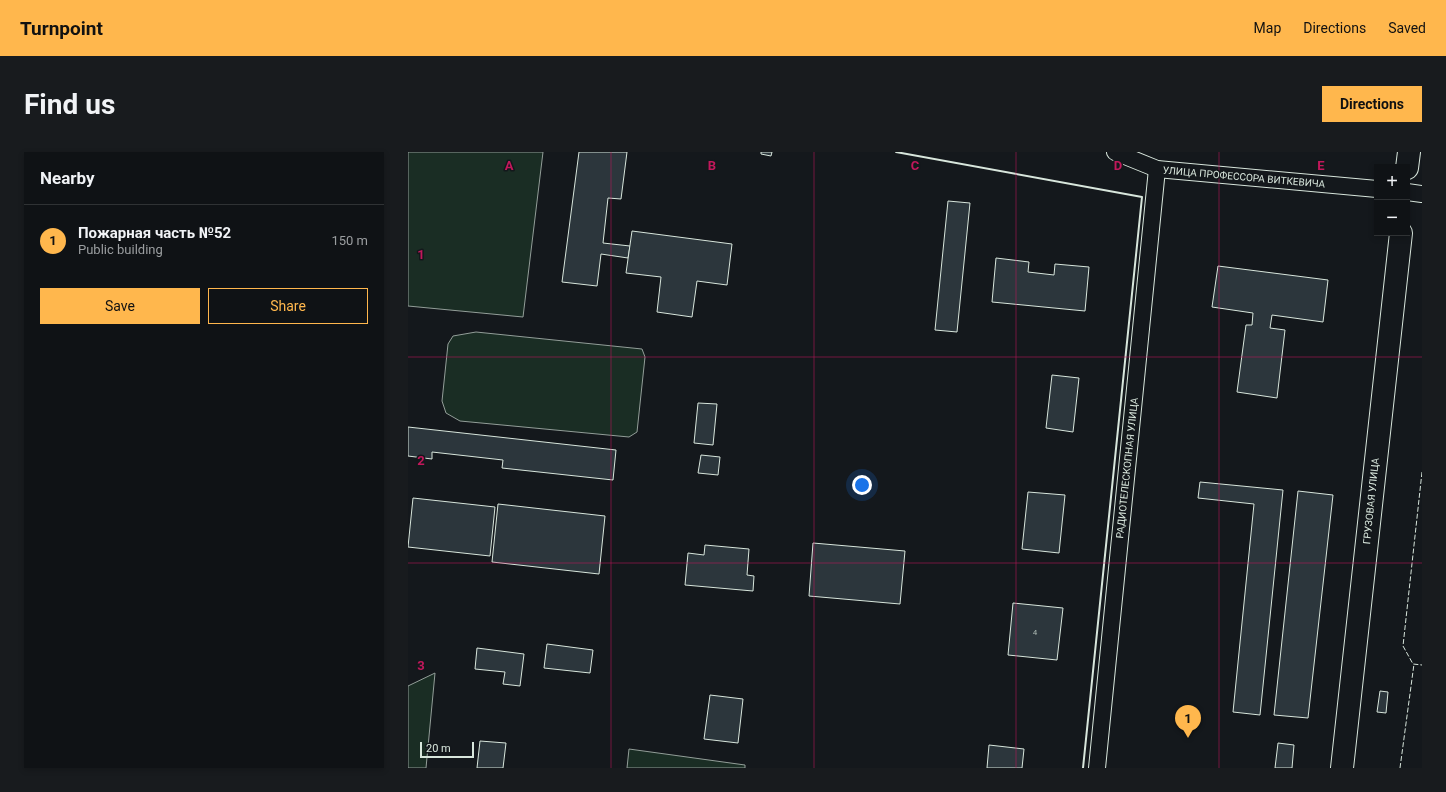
<!DOCTYPE html>
<meta charset="utf-8">
<style>
:root{--surface:#0f1215;--page:#181b1e;--text:#f1f3f6;--muted:#9b9ea0;--line:#2f3234;--accent:#ffb74d}
body{margin:0;font-family:Roboto,sans-serif;background:var(--page);color:var(--text)}
.controls{position:absolute;right:12px;top:12px;display:grid;overflow:hidden;border-radius:0px;box-shadow:0 2px 6px #0003}
.controls button{width:36px;height:36px;display:grid;place-items:center;padding:0;border:0;border-bottom:1px solid var(--line);background:var(--surface);color:var(--text);font:20px sans-serif}
.scale{position:absolute;left:12px;bottom:10px;width:54px;box-sizing:border-box;padding-left:4px;border:2px solid #d8e6dc;border-top:0;font-size:11px;line-height:14px;white-space:nowrap;color:#d8e6dc;-webkit-text-stroke:3px #14181c;paint-order:stroke}
.you{position:absolute;left:454px;top:333px;width:14px;height:14px;margin:-10px;border:3px solid #fff;border-radius:50%;background:#1a73e8;box-shadow:0 0 0 6px #1a73e833}
.badge{display:grid;place-items:center;width:26px;height:26px;border-radius:50%;background:var(--accent);color:#111;font-size:13px;font-weight:700}
.pin{position:absolute;translate:-50% -33px;filter:drop-shadow(0 1px 2px #0008)}
.pin::after{content:'';position:absolute;top:21px;width:14px;height:12px;background:inherit;clip-path:polygon(0 0,100% 0,50% 100%)}
.list{margin:0;padding:0;list-style:none}
h2{display:flex;justify-content:space-between;align-items:center;height:52px;margin:0;padding:0 16px;font-size:17px}
h2 small{font-size:13px;font-weight:400;color:var(--muted)}
.list li{display:grid;grid-template-columns:26px 1fr auto;gap:12px;align-items:center;box-sizing:border-box;height:72px;padding:0 16px;border-top:1px solid var(--line)}
.list b{display:block;font-size:15px;white-space:nowrap}
.list p{margin:0;font-size:13px;white-space:nowrap;color:var(--muted)}
.list em{font-size:13px;font-style:normal;color:var(--muted)}
.actions{display:flex;gap:8px;padding:12px 16px}
.actions a{flex:1;padding:9px 0;border:1px solid var(--accent);border-radius:0px;text-align:center;font-size:14px;color:var(--accent)}
.actions .main{background:var(--accent);color:#111}
.map{position:relative;flex:none;width:1014px;height:616px;overflow:hidden;border-radius:0px}
header{display:flex;align-items:center;gap:24px;box-sizing:border-box;height:56px;padding:0 20px;background:var(--accent);color:#111}
header strong{font-size:19px}
nav{display:flex;gap:22px;margin-inline-start:auto;font-size:14px}
.intro{display:flex;align-items:center;justify-content:space-between;box-sizing:border-box;height:96px;padding:0 24px}
h1{margin:0;font-size:28px}
.button{padding:10px 18px;border-radius:0px;background:var(--accent);color:#111;font-size:14px;font-weight:700}
main{display:flex;gap:24px;padding:0 24px}
aside{flex:1;background:var(--surface);border-radius:0px;box-shadow:0 2px 6px #0003}
.map>svg:first-child{display:block}
</style>
<header>
<strong>Turnpoint</strong>
<nav><a>Map</a><a>Directions</a><a>Saved</a></nav>
</header>
<div class="intro"><h1>Find us</h1><a class="button">Directions</a></div>
<main>
<aside>
<h2>Nearby<small></small></h2>
<ul class="list">
<li><span class="badge">1</span><div><b>Пожарная часть №52</b><p>Public building</p></div><em>150 m</em></li>
</ul>
<div class="actions"><a class="main">Save</a><a>Share</a></div>
</aside>
<div class="map">
<svg width="1014" height="616" viewBox="0 0 1014 616">
<rect width="100%" height="100%" fill="#14181c"/>
<!-- green -->
<g fill="#1a2d24" stroke="#939e99">
<path d="M 0,0 L 135,0 L 115,165 L 0,154 Z"/>
<path d="M 68,180 L 234,197 L 237,205 L 229,280 L 221,285 L 52,269 L 38,261 L 34,249 L 40,192 L 45,184 Z"/>
<path d="M 27,521 L 18,616 L 0,616 L 0,534 Z"/>
<path d="M 221,597 L 337,613 L 337,616 L 219,616 Z"/>
</g>
<!-- building -->
<g fill="#2c363c" stroke="#d8e6dc">
<path d="M 171,0 L 219,0 L 213,47 L 200,46 L 195,91 L 222,94 L 220,106 L 193,102 L 189,134 L 154,130 Z"/>
<path d="M 353,0 L 364,0 L 363,4 L 353,2 Z"/>
<path d="M 540,49 L 562,51 L 549,180 L 527,178 Z"/>
<path d="M 224,79 L 324,92 L 319,133 L 289,129 L 284,165 L 249,160 L 253,125 L 218,121 Z"/>
<path d="M 588,106 L 621,110 L 620,120 L 646,123 L 647,112 L 681,115 L 677,159 L 584,150 Z"/>
<path d="M 810,114 L 920,128 L 915,170 L 864,163 L 862,176 L 877,178 L 869,246 L 829,240 L 838,173 L 844,173 L 845,161 L 804,155 Z"/>
<path d="M 644,223 L 671,226 L 665,280 L 638,276 Z"/>
<path d="M 290,251 L 309,252 L 305,293 L 286,291 Z"/>
<path d="M 0,275 L 208,298 L 205,328 L 94,316 L 95,308 L 24,300 L 24,307 L 0,304 Z"/>
<path d="M 293,303 L 312,305 L 310,323 L 290,321 Z"/>
<path d="M 792,330 L 875,338 L 852,563 L 825,560 L 846,352 L 790,346 Z"/>
<path d="M 890,339 L 925,343 L 900,566 L 866,563 Z"/>
<path d="M 620,340 L 657,343 L 651,401 L 614,397 Z"/>
<path d="M 5,346 L 87,355 L 82,404 L 0,395 Z"/>
<path d="M 90,352 L 197,364 L 191,422 L 84,410 Z"/>
<path d="M 405,391 L 497,399 L 492,452 L 401,444 Z"/>
<path d="M 297,393 L 341,397 L 339,423 L 346,424 L 345,439 L 277,433 L 280,401 L 296,403 Z"/>
<path d="M 605,451 L 655,456 L 649,508 L 600,503 Z"/>
<path d="M 139,492 L 185,498 L 182,521 L 136,516 Z"/>
<path d="M 69,496 L 116,502 L 112,534 L 95,532 L 97,520 L 67,517 Z"/>
<path d="M 972,539 L 980,540 L 978,561 L 969,560 Z"/>
<path d="M 302,543 L 335,547 L 330,591 L 296,587 Z"/>
<path d="M 72,589 L 98,591 L 95,616 L 69,616 Z"/>
<path d="M 870,591 L 886,593 L 884,616 L 867,616 Z"/>
<path d="M 581,593 L 616,597 L 614,616 L 579,616 Z"/>
</g>
<g fill="none" stroke-linecap="round" stroke-linejoin="round">
<!-- street casing -->
<g stroke="#d8e6dc" stroke-width="18">
<g id="street">
<path d="M 707,0 L 749,17 L 969,37"/>
<path d="M 999,40 L 1014,42"/>
<path d="M 689,616 L 749,17"/>
</g>
</g>
<!-- secondary casing -->
<g stroke="#d8e6dc" stroke-width="24">
<g id="secondary">
<path d="M 999,16 L 1001,0"/>
<path d="M 934,616 L 993,81"/>
</g>
</g>
<!-- street -->
<use href="#street" stroke="#14181c" stroke-width="16"/>
<!-- secondary -->
<use href="#secondary" stroke="#14181c" stroke-width="22"/>
<!-- fence -->
<g stroke="#d8e6dc" stroke-width="1" stroke-dasharray="5 2" stroke-linecap="butt">
<path d="M 1014,320 L 995,494 L 1005,512 L 1014,513"/>
<path d="M 992,616 L 1006,512"/>
</g>
<!-- wall -->
<path stroke="#d8e6dc" stroke-width="2" d="M 488,0 L 734,45 L 675,616"/>
</g>
<!-- grid -->
<path fill="none" stroke="#c2185b" stroke-width="1" stroke-opacity="0.55" d="M 203,0 L 203,616M 406,0 L 406,616M 608,0 L 608,616M 811,0 L 811,616M 0,205 L 1014,205M 0,411 L 1014,411"/>
<g text-anchor="middle" dominant-baseline="central" stroke-width="3" stroke-linejoin="round" paint-order="stroke">
<!-- number labels -->
<g font-size="8" fill="#adbab4">
<text x="627" y="480">4</text>
</g>
<!-- street labels -->
<g font-size="10" fill="#d8e6dc" stroke="#14181c">
<text transform="translate(836 25) rotate(5)">УЛИЦА ПРОФЕССОРА ВИТКЕВИЧА</text>
<text transform="translate(719 316) rotate(-84)">РАДИОТЕЛЕСКОПНАЯ УЛИЦА</text>
<text transform="translate(963 349) rotate(-84)">ГРУЗОВАЯ УЛИЦА</text>
</g>
</g>
<g font-size="13" text-anchor="middle" font-weight="bold" fill="#c2185b" stroke="#14181c" stroke-width="3" stroke-linejoin="round" paint-order="stroke">
<text x="101" y="18">A</text>
<text x="304" y="18">B</text>
<text x="507" y="18">C</text>
<text x="710" y="18">D</text>
<text x="913" y="18">E</text>
<text x="13" y="107">1</text>
<text x="13" y="313">2</text>
<text x="13" y="518">3</text>
</g>
</svg>
<div class="controls">
<button>+</button>
<button>−</button>
</div>
<div class="scale">20 m</div>
<div class="you"></div>
<div class="pin badge" style="left:780px;top:586px">1</div>
</div>
</main>
